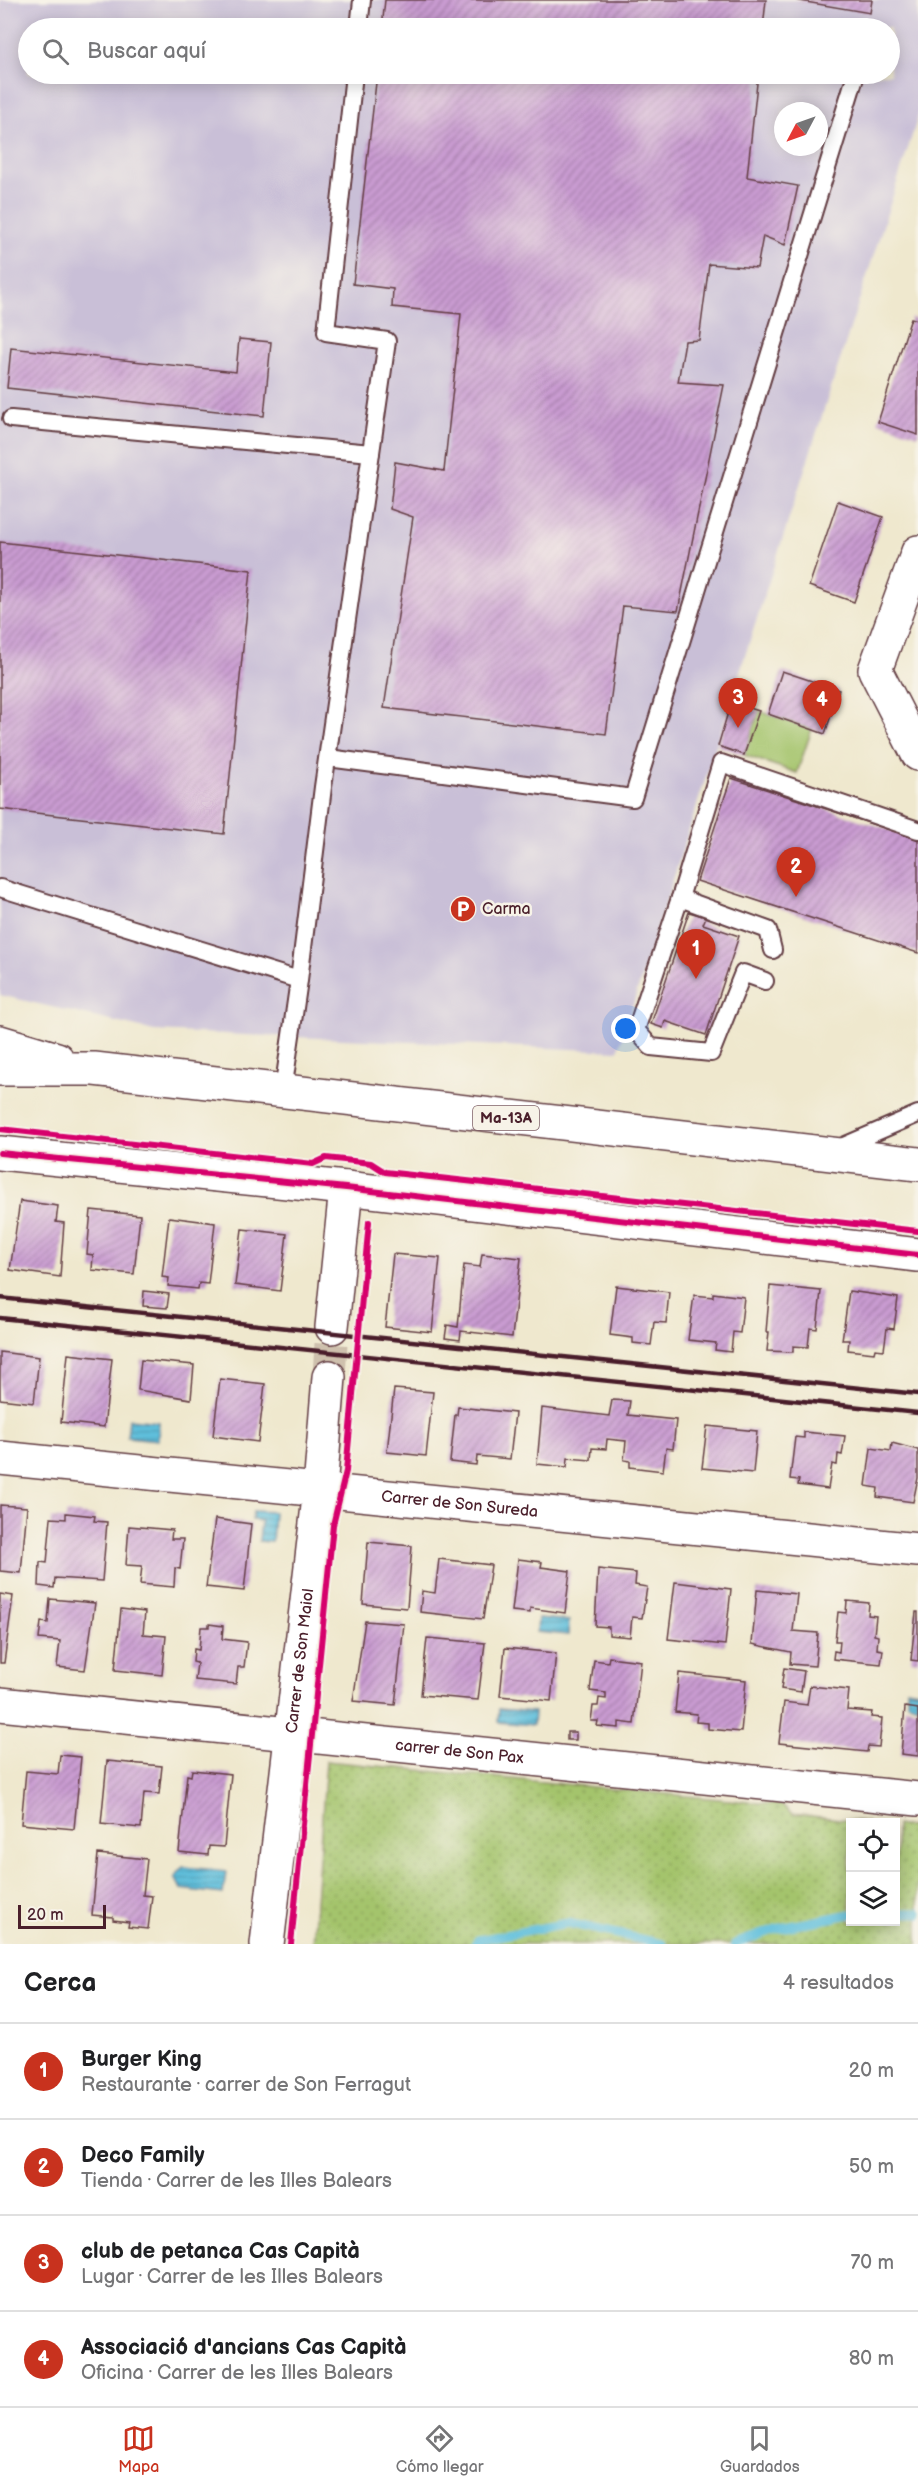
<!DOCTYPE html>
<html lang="es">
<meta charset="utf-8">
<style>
:root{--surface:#fff;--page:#f6f6f6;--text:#202124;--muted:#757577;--line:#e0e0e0;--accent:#c8321e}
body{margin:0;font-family:"Balsamiq Sans",sans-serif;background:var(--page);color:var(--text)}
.controls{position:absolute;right:18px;bottom:18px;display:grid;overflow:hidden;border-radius:0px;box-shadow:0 3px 15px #0003}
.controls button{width:54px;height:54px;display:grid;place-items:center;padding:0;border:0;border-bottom:2px solid var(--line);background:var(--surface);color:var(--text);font:30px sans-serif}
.compass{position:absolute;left:774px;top:102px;width:54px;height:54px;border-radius:50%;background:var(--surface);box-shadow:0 3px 15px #0003;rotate:229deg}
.scale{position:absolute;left:18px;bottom:15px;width:88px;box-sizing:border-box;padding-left:6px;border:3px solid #4a1f2b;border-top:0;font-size:16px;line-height:21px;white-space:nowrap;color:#4a1f2b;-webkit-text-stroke:4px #f7f3e8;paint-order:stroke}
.you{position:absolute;left:626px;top:1029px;width:21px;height:21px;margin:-15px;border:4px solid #fff;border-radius:50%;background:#1a73e8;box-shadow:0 0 0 9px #1a73e833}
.badge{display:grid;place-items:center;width:39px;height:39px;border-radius:50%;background:var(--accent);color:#fff;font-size:20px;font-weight:700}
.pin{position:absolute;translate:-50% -50px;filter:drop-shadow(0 2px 3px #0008)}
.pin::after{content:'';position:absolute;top:32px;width:21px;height:18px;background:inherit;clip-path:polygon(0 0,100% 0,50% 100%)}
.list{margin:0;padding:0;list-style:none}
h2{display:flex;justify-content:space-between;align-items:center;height:78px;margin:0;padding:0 24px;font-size:26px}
h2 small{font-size:20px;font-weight:400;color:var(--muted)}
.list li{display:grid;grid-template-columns:39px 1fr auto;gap:18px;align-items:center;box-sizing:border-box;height:96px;padding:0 24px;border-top:2px solid var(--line)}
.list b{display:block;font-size:22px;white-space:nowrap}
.list p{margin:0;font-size:20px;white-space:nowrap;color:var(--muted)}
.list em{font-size:20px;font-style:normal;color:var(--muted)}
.icon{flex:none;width:33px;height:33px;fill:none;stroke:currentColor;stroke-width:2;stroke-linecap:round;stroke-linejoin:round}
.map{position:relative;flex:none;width:918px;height:1944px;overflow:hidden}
.search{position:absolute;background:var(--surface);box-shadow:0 3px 15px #0003;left:18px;right:18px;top:18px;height:66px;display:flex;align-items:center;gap:15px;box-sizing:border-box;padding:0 21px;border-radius:33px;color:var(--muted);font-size:22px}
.sheet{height:462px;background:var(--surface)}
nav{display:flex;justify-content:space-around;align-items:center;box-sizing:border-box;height:84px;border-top:2px solid var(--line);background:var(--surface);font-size:16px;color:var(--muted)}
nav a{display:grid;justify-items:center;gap:3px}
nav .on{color:var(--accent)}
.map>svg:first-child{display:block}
</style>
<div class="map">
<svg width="918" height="1944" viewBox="0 0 918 1944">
<defs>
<pattern id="park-dots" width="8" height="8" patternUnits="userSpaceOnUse" patternTransform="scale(1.5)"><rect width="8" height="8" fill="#a4c46c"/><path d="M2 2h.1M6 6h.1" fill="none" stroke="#889f59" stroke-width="1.8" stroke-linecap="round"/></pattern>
<pattern id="water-rules" width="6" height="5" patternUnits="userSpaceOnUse" patternTransform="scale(1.5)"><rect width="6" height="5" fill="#5ebfdc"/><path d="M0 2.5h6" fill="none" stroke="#509bb3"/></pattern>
<pattern id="building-hatch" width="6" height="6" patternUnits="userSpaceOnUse" patternTransform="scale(1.5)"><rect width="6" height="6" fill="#c99bd1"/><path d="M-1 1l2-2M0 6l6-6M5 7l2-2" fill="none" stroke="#a57eaa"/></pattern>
</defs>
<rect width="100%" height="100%" fill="#f7f3e8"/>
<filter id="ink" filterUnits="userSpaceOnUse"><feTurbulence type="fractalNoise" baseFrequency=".0167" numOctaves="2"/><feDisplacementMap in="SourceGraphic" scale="12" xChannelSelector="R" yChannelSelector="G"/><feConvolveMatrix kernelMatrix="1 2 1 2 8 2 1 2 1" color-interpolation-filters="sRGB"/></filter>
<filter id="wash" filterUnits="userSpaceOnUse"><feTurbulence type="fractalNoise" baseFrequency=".008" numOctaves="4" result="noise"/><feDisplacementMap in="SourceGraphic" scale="24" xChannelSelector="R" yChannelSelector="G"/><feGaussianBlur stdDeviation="1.35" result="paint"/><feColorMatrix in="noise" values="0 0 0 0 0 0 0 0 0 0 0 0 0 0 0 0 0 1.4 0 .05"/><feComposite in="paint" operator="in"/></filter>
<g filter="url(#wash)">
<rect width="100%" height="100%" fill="#efe8ce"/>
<!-- industrial -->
<path fill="#c9bfd7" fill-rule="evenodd" d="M 0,0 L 918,0 L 918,117 L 618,1051 L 154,1031 L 0,995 ZM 28,28 L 890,28 L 890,74 L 28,74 ZM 783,111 L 819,111 L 819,147 L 783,147 Z"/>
<!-- green -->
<path fill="#a4c46c" stroke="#77724c" stroke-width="1.5" d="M 759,711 L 812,729 L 797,773 L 744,755 Z"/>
<!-- park -->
<path fill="url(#park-dots)" stroke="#77724c" stroke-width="1.5" d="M 326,1761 L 781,1805 L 792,1814 L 868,1822 L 850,1822 L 850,1922 L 896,1922 L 896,1825 L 918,1828 L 918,1944 L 313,1944 Z"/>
<!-- water -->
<g fill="url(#water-rules)" stroke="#546f84" stroke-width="1.5">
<path d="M 129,1419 L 159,1422 L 158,1440 L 127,1437 Z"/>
<path d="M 253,1511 L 274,1512 L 272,1542 L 259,1541 L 261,1521 L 252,1520 Z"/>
<path d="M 538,1618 L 569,1621 L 568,1635 L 537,1632 Z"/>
<path d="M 907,1689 L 918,1691 L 918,1706 L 907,1702 Z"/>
<path d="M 499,1709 L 534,1712 L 533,1725 L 498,1722 Z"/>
<path d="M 183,1867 L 226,1871 L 223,1894 L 181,1889 L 175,1877 Z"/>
</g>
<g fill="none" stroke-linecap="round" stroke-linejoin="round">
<!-- stream -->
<g stroke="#5ebfdc" stroke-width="9">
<path d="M 896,1913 L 918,1913"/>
<path d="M 475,1944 L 478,1940 L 568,1923 L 662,1944"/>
<path d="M 735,1944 L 776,1929 L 850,1914"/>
</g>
</g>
<g id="blocks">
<!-- building -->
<g fill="url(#building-hatch)">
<path d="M 385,0 L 766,0 L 763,28 L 382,28 Z"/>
<path d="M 794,0 L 872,0 L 870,13 Z"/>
<path d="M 377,74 L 758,74 L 747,177 L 798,186 L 785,245 L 763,236 L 757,268 L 709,264 L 699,340 L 685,341 L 678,382 L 724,385 L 678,611 L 623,606 L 606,734 L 384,708 L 413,517 L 390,509 L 395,462 L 444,471 L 461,314 L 392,307 L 393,289 L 353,284 Z"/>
<path d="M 911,318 L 918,320 L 918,435 L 878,422 Z"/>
<path d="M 239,339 L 271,342 L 264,416 L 7,388 L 11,348 L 236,372 Z"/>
<path d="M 838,501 L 883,517 L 854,602 L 809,586 Z"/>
<path d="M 0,542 L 251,570 L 224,834 L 0,809 Z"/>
<path d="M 782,671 L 839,690 L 825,734 L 768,714 Z"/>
<path d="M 731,702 L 759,711 L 744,755 L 718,746 Z"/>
<path d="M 731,778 L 918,839 L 918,953 L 697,881 Z"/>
<path d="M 689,912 L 706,917 L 703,924 L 739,936 L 706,1035 L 665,1021 L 663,1028 L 651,1024 Z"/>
<path d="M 20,1201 L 58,1206 L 56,1222 L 64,1223 L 60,1277 L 10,1270 Z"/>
<path d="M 91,1210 L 140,1215 L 134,1274 L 92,1270 L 93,1255 L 87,1254 Z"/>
<path d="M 169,1217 L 215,1223 L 208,1284 L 199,1283 L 198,1289 L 168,1286 L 169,1278 L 162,1277 Z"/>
<path d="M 242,1229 L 287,1234 L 280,1291 L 235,1285 Z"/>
<path d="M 393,1254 L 440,1258 L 432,1332 L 385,1327 Z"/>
<path d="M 482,1254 L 521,1258 L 512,1337 L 461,1331 L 460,1340 L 445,1338 L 447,1325 L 458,1327 L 464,1265 L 480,1267 Z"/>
<path d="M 616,1286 L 669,1292 L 666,1323 L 654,1322 L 651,1345 L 633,1343 L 633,1338 L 610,1335 Z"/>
<path d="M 770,1286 L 821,1291 L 817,1329 L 810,1328 L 808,1347 L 793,1346 L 793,1352 L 767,1351 L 769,1332 L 766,1332 Z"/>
<path d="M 144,1291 L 169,1294 L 167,1308 L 143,1306 Z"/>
<path d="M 849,1291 L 898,1298 L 894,1329 L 887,1328 L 884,1350 L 875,1349 L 874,1353 L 848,1350 L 849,1340 L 842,1340 Z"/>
<path d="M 713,1293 L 744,1297 L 740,1333 L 733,1332 L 731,1352 L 715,1350 L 716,1343 L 688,1340 L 694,1295 L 713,1297 Z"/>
<path d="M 0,1352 L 39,1357 L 34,1403 L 0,1399 Z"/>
<path d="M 68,1354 L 112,1359 L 104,1427 L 61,1422 Z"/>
<path d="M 141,1360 L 194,1365 L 191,1399 L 138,1390 Z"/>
<path d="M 220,1379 L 265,1384 L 258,1442 L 213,1436 Z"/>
<path d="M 394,1389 L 433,1392 L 426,1456 L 387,1452 Z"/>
<path d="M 612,1400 L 630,1401 L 628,1415 L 676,1420 L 673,1449 L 666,1448 L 663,1471 L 630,1467 L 630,1461 L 624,1460 L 626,1441 L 607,1439 L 606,1449 L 592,1448 L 591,1460 L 568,1458 L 567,1467 L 537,1464 L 542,1408 L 609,1416 Z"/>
<path d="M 458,1407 L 515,1413 L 510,1459 L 477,1456 L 476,1465 L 450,1462 L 455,1415 L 457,1415 Z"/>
<path d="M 707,1426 L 757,1431 L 753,1473 L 702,1468 Z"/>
<path d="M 804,1432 L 845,1436 L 842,1455 L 838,1454 L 837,1465 L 832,1464 L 828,1489 L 798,1485 L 799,1480 L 790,1479 L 795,1437 L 804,1438 Z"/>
<path d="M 892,1443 L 918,1450 L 918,1478 L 913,1502 L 877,1497 L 878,1488 L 866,1486 L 871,1448 L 891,1451 Z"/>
<path d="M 0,1505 L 27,1507 L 21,1573 L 0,1571 Z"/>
<path d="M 66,1513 L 95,1516 L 94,1521 L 107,1522 L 102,1581 L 55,1578 L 54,1588 L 39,1586 L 40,1562 L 47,1563 L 51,1518 L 66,1519 Z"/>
<path d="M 215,1519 L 251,1524 L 244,1591 L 206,1587 Z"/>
<path d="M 129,1526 L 172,1530 L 171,1539 L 183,1539 L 180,1569 L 175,1568 L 174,1587 L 140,1584 L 142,1566 L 126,1565 Z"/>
<path d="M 368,1542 L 412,1546 L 407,1608 L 363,1604 Z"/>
<path d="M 439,1559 L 491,1565 L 483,1619 L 420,1612 L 422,1591 L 435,1593 Z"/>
<path d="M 518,1559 L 542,1562 L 541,1567 L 570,1571 L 565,1613 L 530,1608 L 530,1613 L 512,1611 Z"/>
<path d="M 598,1569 L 636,1573 L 635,1585 L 647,1587 L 642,1618 L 632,1617 L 630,1637 L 609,1635 L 609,1627 L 595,1626 Z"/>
<path d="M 675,1582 L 731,1589 L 725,1645 L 668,1639 Z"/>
<path d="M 757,1590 L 797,1594 L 793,1631 L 818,1633 L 815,1666 L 790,1664 L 791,1652 L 752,1644 Z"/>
<path d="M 0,1594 L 13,1596 L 4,1663 L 0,1663 Z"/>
<path d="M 50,1599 L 95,1603 L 85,1670 L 57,1667 L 60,1641 L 39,1639 L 41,1622 L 48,1623 Z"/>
<path d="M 847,1601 L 869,1603 L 868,1615 L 876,1616 L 874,1635 L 878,1636 L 877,1649 L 883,1650 L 881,1664 L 833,1659 L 834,1651 L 839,1652 L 840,1641 L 835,1641 L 838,1612 L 846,1613 Z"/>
<path d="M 121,1609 L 145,1612 L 143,1634 L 166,1636 L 162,1675 L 115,1670 Z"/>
<path d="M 916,1612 L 918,1612 L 918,1661 L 911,1660 Z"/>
<path d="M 365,1621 L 404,1624 L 395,1705 L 353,1701 Z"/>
<path d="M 209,1624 L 223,1626 L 222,1639 L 247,1642 L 244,1667 L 238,1667 L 236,1684 L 195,1680 L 197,1663 L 193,1662 L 194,1649 L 199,1650 L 201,1627 L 209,1627 Z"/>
<path d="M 427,1638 L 485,1643 L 478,1700 L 421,1695 Z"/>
<path d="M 505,1648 L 556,1653 L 551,1701 L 500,1696 Z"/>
<path d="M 609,1657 L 641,1661 L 634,1724 L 619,1722 L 619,1728 L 597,1726 L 598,1721 L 591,1721 L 593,1706 L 598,1706 L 599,1698 L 606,1699 L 606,1693 L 590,1691 L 594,1660 L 608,1662 Z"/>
<path d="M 784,1668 L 804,1671 L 801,1692 L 781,1689 Z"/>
<path d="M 679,1673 L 746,1680 L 741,1732 L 708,1729 L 708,1723 L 696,1722 L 697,1714 L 675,1712 Z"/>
<path d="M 810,1686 L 849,1690 L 847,1710 L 872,1712 L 871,1717 L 882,1718 L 879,1747 L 868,1746 L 867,1752 L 779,1743 L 784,1702 L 807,1705 Z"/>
<path d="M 905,1707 L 918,1709 L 918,1756 L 901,1754 Z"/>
<rect x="567" y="1732" width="9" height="8"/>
<path d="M 60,1755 L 81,1757 L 74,1829 L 21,1824 L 26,1771 L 58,1774 Z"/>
<path d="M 107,1761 L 162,1766 L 159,1794 L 144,1793 L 141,1828 L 101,1824 Z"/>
<path d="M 192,1770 L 231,1774 L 224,1847 L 209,1846 L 208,1855 L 179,1852 L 187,1775 L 191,1776 Z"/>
<path d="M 98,1854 L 147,1859 L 143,1895 L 152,1896 L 148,1929 L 128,1927 L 129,1922 L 113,1920 L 113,1917 L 92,1915 Z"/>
</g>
</g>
</g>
<g filter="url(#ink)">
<use href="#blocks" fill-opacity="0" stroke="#633d43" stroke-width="1.5"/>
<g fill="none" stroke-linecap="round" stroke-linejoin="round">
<!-- street-tunnel -->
<path stroke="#cec0ad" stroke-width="33" stroke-dasharray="33 16" stroke-linecap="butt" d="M 329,1377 L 332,1327"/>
<!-- lane casing -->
<g stroke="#633d43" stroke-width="20">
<g id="lane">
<path d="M 359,28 L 362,0"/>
<path d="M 11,419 L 371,453"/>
<path d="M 328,758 L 633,798 L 856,74"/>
<path d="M 0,888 L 299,980 L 283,1091"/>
<path d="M 680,898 L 636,1030 L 651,1047 L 711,1053 L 743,973 L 765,981"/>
<path d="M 773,950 L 768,930 L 680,898 L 721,763 L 918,830"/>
<path d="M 299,980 L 323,787 L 387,341 L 326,332 L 354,74"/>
<path d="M 839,1148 L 918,1114"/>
</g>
</g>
<!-- street casing -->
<g stroke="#633d43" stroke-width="36">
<g id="street">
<path d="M 918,552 L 875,670 L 918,754"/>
<path d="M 0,1153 L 346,1188 L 918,1255"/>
<path d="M 332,1327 L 346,1188"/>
<path id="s1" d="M 0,1458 L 918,1550"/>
<path id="s2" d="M 0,1704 L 918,1799"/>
<path id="s3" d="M 267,1944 L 320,1489 L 329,1377"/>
</g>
</g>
<!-- primary casing -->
<g stroke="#633d43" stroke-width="36">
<g id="primary">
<path d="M 0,1042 L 57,1059"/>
<path d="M 0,1069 L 94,1069 L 918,1164"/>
</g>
</g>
<!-- lane -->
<use href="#lane" stroke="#fff" stroke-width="16"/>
<!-- street -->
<use href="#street" stroke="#fff" stroke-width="33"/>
<!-- primary -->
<use href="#primary" stroke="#fff" stroke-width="33"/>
<!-- rail -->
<g stroke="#4a1f2b" stroke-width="4.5">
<path d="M 0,1298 L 918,1394"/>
<path d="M 0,1318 L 918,1413"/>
</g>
<!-- cycleway casing -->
<g stroke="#f7f3e8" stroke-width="10">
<g id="cycleway">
<path d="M 0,1129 L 313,1164 L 326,1158 L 371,1163 L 385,1172 L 918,1231"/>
<path d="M 0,1153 L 346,1188 L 918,1255"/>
<path d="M 291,1944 L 333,1525 L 346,1471 L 369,1222"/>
</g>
</g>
<!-- cycleway -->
<use href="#cycleway" stroke="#d6006c" stroke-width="6"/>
</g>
</g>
<!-- icons -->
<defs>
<g id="parking-disc" transform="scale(1.35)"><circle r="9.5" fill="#c8321e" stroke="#f7f3e8"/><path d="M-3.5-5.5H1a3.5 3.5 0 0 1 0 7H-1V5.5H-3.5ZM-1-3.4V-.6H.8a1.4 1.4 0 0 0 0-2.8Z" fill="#fff"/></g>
</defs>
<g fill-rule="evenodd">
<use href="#parking-disc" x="463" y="909"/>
</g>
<g text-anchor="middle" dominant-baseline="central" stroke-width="5" stroke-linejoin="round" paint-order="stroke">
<!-- shield labels -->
<rect fill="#f7f3e8" stroke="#7e5f64" stroke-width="1.5" x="473" y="1106" width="66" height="24" rx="4.5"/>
<g font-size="15" font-weight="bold" fill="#4a1f2b">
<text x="506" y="1118">Ma-13A</text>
</g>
<!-- poi labels -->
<g font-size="16" fill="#4a1f2b" stroke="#f7f3e8" text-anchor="start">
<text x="482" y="909">Carma</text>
</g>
<!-- street labels -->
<g font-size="16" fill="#4a1f2b" stroke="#f7f3e8">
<text stroke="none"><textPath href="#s1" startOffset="462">Carrer de Son Sureda</textPath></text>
<text stroke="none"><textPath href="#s3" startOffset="285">Carrer de Son Maiol</textPath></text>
<text stroke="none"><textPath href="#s2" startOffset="462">carrer de Son Pax</textPath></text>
</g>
</g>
</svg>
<div class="controls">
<button><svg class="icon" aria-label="locate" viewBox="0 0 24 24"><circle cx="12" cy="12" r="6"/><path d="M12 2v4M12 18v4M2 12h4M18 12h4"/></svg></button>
<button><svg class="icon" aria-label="layers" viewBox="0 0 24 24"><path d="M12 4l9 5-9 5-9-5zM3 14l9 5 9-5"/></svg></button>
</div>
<svg class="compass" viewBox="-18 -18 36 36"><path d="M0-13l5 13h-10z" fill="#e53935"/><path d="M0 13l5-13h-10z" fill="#757577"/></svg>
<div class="scale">20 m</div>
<div class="you"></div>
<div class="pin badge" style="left:696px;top:979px">1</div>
<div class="pin badge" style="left:796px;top:897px">2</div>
<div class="pin badge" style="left:738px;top:728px">3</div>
<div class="pin badge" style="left:822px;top:730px">4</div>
<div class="search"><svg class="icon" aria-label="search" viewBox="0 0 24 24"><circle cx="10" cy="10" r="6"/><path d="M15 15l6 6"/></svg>Buscar aquí</div>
</div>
<section class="sheet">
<h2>Cerca<small>4 resultados</small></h2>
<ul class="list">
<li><span class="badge">1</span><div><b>Burger King</b><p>Restaurante · carrer de Son Ferragut</p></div><em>20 m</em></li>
<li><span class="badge">2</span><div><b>Deco Family</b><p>Tienda · Carrer de les Illes Balears</p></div><em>50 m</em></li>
<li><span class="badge">3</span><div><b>club de petanca Cas Capità</b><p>Lugar · Carrer de les Illes Balears</p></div><em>70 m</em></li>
<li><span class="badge">4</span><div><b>Associació d'ancians Cas Capità</b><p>Oficina · Carrer de les Illes Balears</p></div><em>80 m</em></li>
</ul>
</section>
<nav>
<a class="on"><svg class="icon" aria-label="map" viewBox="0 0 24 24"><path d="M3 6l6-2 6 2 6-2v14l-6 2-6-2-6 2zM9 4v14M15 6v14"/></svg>Mapa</a>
<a><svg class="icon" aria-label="directions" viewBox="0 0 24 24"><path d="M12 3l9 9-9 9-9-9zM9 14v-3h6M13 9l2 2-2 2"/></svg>Cómo llegar</a>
<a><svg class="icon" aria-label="saved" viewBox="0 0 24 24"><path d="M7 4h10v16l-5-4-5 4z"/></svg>Guardados</a>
</nav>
